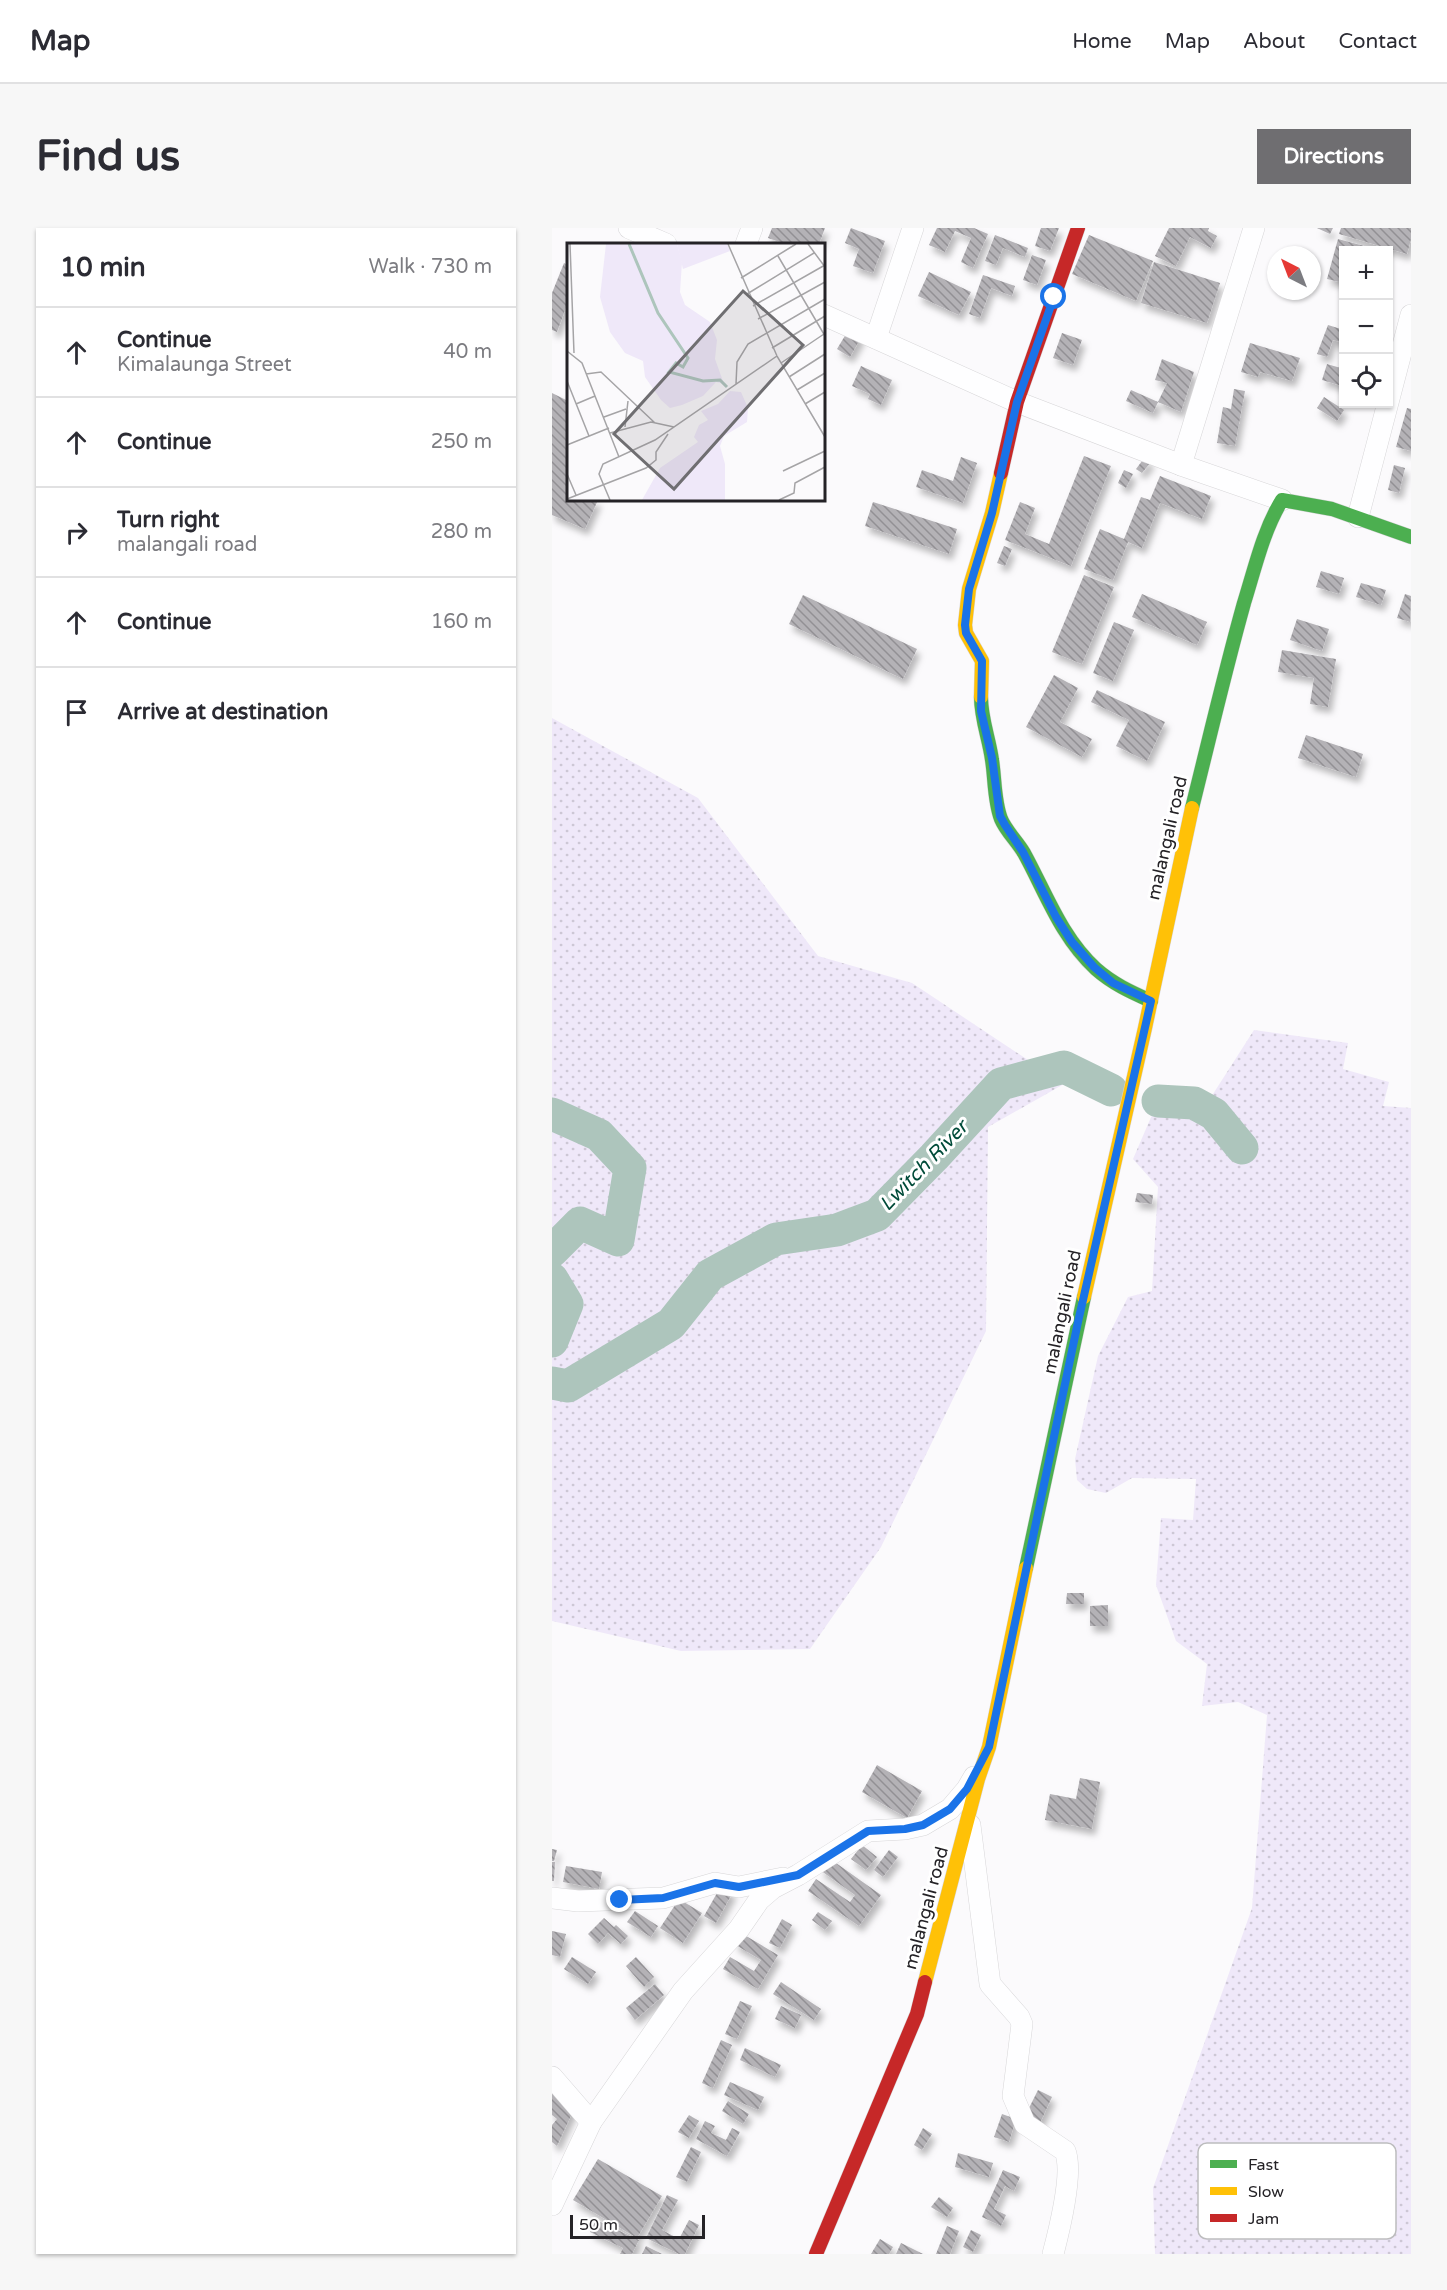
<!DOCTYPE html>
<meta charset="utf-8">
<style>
:root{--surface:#fff;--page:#f7f7f7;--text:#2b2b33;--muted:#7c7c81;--line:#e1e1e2;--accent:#6f6e71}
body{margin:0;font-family:"Varela Round",sans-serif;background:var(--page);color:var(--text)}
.controls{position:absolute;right:18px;top:18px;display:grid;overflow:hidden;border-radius:0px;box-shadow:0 2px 4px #0004}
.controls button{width:54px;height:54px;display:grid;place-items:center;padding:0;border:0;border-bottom:2px solid var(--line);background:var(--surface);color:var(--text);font:30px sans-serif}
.compass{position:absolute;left:715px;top:18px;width:54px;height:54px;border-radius:50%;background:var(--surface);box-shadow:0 2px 4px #0004;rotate:318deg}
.scale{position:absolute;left:18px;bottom:15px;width:135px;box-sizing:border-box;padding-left:6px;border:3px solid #242226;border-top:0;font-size:16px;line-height:21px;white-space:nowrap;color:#242226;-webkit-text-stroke:4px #fff;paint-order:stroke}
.stop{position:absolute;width:18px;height:18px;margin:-14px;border:4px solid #1a73e8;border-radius:50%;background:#fff}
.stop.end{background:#1a73e8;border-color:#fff;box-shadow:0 2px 6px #0008}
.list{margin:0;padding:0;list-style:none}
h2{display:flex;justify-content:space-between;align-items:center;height:78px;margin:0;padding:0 24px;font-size:26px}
h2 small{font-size:20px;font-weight:400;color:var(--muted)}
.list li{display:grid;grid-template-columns:39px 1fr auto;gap:18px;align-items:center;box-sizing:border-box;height:90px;padding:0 24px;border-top:2px solid var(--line)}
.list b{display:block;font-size:22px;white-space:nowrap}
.list p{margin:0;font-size:20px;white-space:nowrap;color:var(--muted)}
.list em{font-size:20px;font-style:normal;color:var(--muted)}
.icon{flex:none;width:33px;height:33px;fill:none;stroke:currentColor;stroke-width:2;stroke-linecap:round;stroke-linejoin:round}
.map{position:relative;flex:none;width:859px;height:2026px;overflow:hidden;border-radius:0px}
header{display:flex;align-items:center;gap:36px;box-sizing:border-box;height:84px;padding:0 30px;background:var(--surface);border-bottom:2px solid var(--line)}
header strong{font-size:28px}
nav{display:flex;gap:33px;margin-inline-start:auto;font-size:21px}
.intro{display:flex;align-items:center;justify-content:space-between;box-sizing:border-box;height:144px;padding:0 36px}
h1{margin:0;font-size:42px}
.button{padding:15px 27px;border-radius:0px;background:var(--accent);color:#fff;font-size:21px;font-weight:700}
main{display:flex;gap:36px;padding:0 36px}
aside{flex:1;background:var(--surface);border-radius:0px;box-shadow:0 2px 4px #0004}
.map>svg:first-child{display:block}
</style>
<header>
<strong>Map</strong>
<nav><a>Home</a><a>Map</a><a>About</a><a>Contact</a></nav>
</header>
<div class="intro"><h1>Find us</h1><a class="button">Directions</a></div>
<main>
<aside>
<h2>10 min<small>Walk · 730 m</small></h2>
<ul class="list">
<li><svg class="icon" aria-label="ahead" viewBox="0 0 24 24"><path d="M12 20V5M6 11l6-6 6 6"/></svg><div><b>Continue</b><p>Kimalaunga Street</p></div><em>40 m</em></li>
<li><svg class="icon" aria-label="ahead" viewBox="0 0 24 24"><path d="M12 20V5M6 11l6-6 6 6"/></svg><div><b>Continue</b></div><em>250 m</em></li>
<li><svg class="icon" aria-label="right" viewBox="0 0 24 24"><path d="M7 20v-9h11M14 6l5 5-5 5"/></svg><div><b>Turn right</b><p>malangali road</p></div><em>280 m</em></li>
<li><svg class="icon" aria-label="ahead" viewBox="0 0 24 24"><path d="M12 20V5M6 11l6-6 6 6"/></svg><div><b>Continue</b></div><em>160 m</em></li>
<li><svg class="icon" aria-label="arrive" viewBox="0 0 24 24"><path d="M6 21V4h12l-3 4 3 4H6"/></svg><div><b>Arrive at destination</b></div></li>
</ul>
</aside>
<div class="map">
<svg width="859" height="2026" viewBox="0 0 859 2026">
<defs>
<pattern id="grass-dots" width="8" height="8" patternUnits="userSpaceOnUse" patternTransform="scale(1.5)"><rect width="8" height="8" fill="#efe8f9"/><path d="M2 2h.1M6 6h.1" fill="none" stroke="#cdc7d5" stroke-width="1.8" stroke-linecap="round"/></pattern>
<pattern id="building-back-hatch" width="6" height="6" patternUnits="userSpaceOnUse" patternTransform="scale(1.5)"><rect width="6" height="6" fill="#b4b2b6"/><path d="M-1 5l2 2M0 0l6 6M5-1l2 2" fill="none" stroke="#929094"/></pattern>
<filter id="shadow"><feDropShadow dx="3.5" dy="6" stdDeviation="3" flood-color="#0004"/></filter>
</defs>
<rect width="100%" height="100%" fill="#fbfafc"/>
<!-- grass -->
<g fill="url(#grass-dots)">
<path d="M 0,490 L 146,570 L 266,728 L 360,755 L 512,856 L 436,899 L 434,1103 L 329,1319 L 258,1421 L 129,1423 L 0,1393 Z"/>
<path d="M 702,802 L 796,815 L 791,841 L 837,854 L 831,878 L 859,880 L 859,2026 L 603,2026 L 601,1960 L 700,1680 L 715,1487 L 686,1474 L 650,1478 L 655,1436 L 624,1413 L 604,1357 L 609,1290 L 641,1292 L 644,1251 L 580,1250 L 554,1265 L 535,1261 L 525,1252 L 523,1231 L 546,1128 L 576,1069 L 600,1063 L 606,959 L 581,931 L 606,873 L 661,866 Z"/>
</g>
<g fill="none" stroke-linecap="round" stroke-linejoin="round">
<!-- river -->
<g stroke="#adc5bc" stroke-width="33">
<path d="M 606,873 L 642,875 L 662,886 L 690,920"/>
<path d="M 0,886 L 47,907 L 78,940 L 66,1012 L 28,995 L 0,1023"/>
<path d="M 0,1051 L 15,1076 L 0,1113"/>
<path d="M 0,1155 L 16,1158 L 119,1096 L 158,1047 L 224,1011 L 285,1002 L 325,987 L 382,929 L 449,856 L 512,839 L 559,862"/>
</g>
</g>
<!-- building -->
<g fill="url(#building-back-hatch)" filter="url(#shadow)">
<path d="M 220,0 L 273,0 L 267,16 L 234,16 L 216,10 Z"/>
<path d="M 299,0 L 333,13 L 321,45 L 301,38 L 307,21 L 293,15 Z"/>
<path d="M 385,0 L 422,0 L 436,6 L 421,40 L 409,34 L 419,10 L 403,3 L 393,24 L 377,17 Z"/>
<path d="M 489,0 L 507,0 L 498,23 L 483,18 Z"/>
<path d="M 617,0 L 657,0 L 656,3 L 665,8 L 659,20 L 638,9 L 624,38 L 603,28 Z"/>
<path d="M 765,0 L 781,0 L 778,6 Z"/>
<path d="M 789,0 L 859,0 L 859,11 L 855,26 L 787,6 Z"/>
<path d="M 443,7 L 476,20 L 473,29 L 451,20 L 444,37 L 433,33 Z"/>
<path d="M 537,7 L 601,33 L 584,73 L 520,46 Z"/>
<path d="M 786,11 L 827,22 L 792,22 L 792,55 L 775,51 Z"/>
<path d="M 480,27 L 494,32 L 485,57 L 471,52 Z"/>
<path d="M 602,34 L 668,55 L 655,95 L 589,75 Z"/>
<path d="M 12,35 L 16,37 L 16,74 L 5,104 L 0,102 L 0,65 Z"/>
<path d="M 377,44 L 419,64 L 407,87 L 366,68 Z"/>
<path d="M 431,47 L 463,58 L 460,68 L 439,60 L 428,90 L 417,86 Z"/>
<path d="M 776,97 L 792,102 L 792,115 L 781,112 L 775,129 L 765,126 Z"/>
<path d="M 297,101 L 310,108 L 298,129 L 285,121 Z"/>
<path d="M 510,105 L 530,112 L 521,137 L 501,130 Z"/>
<path d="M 698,115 L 748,130 L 740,153 L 708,144 L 706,149 L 689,144 Z"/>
<path d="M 610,131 L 642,144 L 629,184 L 606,174 L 615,155 L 603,152 Z"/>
<path d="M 775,136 L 792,141 L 790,158 L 770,152 Z"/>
<path d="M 309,138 L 340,152 L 329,177 L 316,171 L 318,166 L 300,158 Z"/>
<path d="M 682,161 L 693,163 L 683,218 L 665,215 L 671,179 L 679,181 Z"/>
<path d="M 579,162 L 606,174 L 601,185 L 574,173 Z"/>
<path d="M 0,165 L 16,173 L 16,272 L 46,272 L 33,301 L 0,287 Z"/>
<path d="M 772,169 L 792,182 L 785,193 L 765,180 Z"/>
<path d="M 855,180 L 859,181 L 859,223 L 844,219 Z"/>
<path d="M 532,228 L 559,238 L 519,338 L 453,312 L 468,274 L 483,280 L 473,306 L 497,316 Z"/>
<path d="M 409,229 L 425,235 L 411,275 L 364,259 L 370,242 L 401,253 Z"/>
<path d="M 593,229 L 599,234 L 590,245 L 584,241 Z"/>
<path d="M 842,237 L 853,240 L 847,265 L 836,262 Z"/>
<path d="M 572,242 L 581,246 L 574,260 L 566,255 Z"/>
<path d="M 608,248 L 659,268 L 650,291 L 608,275 L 590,320 L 576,314 L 561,352 L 532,341 L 548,301 L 572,311 L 589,269 L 598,272 Z"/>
<path d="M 321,274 L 405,301 L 397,326 L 313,298 Z"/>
<path d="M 452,318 L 460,321 L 453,338 L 445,335 Z"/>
<path d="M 769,343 L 792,350 L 787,366 L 764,359 Z"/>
<path d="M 532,347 L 562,359 L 530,436 L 500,424 Z"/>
<path d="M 809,355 L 834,362 L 829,377 L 804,369 Z"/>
<path d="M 590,366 L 655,394 L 645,417 L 580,389 Z"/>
<path d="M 853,366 L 859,368 L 858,394 L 845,390 Z"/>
<path d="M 251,367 L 365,421 L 351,451 L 237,396 Z"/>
<path d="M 745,391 L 777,401 L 770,423 L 738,412 Z"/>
<path d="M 562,394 L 582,402 L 561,453 L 541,445 Z"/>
<path d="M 730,422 L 784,431 L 776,479 L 758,476 L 762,450 L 726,444 Z"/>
<path d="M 502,447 L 526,460 L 508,494 L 540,511 L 530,529 L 474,499 Z"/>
<path d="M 545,462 L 613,494 L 595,533 L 564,518 L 577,492 L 539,474 Z"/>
<path d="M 754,507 L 811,526 L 804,549 L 746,530 Z"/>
<path d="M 585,965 L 601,967 L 600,976 L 583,974 Z"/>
<path d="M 515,1365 L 532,1365 L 532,1376 L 514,1376 Z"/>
<path d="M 556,1377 L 556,1398 L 538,1398 L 538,1378 Z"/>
<path d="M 325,1537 L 370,1563 L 355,1590 L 310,1564 Z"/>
<path d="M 528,1550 L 548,1554 L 540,1601 L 493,1592 L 498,1566 L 524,1571 Z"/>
<path d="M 310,1617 L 325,1629 L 314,1642 L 299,1631 Z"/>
<path d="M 0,1621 L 5,1622 L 2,1633 L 0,1633 Z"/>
<path d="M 337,1622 L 346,1629 L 331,1649 L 322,1642 Z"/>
<path d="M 277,1630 L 329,1667 L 307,1698 L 256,1663 L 264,1651 L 298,1674 L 303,1667 L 268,1642 Z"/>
<path d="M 0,1634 L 3,1634 L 2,1653 L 0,1653 Z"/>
<path d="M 14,1638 L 50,1644 L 47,1661 L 11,1654 Z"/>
<path d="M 169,1658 L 181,1664 L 164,1695 L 152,1688 Z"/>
<path d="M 127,1671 L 150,1685 L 131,1715 L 108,1700 Z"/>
<path d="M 83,1683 L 106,1698 L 99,1709 L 75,1694 Z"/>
<path d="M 266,1684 L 280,1693 L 273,1702 L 260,1692 Z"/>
<path d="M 52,1690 L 62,1699 L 64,1697 L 76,1708 L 69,1716 L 56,1705 L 46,1716 L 36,1706 Z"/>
<path d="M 230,1691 L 240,1697 L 228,1720 L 217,1715 Z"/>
<path d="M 0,1703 L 14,1706 L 8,1729 L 0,1727 Z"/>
<path d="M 189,1705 L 226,1727 L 206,1761 L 171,1741 L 178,1729 L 202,1743 L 209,1732 L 182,1716 Z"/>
<path d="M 20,1729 L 44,1744 L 36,1756 L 12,1741 Z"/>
<path d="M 84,1729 L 102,1749 L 92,1759 L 74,1738 Z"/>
<path d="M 229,1754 L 269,1781 L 262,1792 L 221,1766 Z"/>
<path d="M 103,1756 L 112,1767 L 83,1792 L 74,1780 Z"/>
<path d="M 188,1773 L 200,1778 L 185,1811 L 173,1806 Z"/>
<path d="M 229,1778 L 249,1787 L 243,1800 L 223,1791 Z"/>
<path d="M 169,1812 L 180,1817 L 161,1860 L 150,1855 Z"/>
<path d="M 193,1820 L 229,1837 L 223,1849 L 188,1832 Z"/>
<path d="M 178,1854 L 212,1869 L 206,1882 L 172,1867 Z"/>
<path d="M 0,1860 L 23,1879 L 5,1918 L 0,1914 L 0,1897 L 5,1891 L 0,1887 Z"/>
<path d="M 486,1862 L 500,1869 L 488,1895 L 473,1888 Z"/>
<path d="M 176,1873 L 197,1886 L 191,1896 L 170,1883 Z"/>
<path d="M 450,1886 L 464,1891 L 457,1914 L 442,1909 Z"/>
<path d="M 137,1887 L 147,1893 L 137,1910 L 126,1904 Z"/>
<path d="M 153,1893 L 163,1898 L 159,1905 L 174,1912 L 180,1900 L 188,1904 L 175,1928 L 144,1911 Z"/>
<path d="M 371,1900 L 380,1906 L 370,1922 L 362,1917 Z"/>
<path d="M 139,1919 L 149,1924 L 135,1954 L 124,1949 Z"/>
<path d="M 406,1925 L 441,1935 L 437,1949 L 403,1939 Z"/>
<path d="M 46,1931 L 110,1968 L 85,2010 L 21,1972 Z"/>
<path d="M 451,1942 L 468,1949 L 462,1963 L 453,1958 L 442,1981 L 454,1987 L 449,1998 L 430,1989 Z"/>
<path d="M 115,1967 L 126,1972 L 110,2002 L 127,2011 L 137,1992 L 147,1997 L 133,2026 L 127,2026 L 94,2010 Z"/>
<path d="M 387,1969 L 401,1980 L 395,1989 L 379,1979 Z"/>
<path d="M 44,1992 L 87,2012 L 80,2026 L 68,2026 L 71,2020 L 38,2004 Z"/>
<path d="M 395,1998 L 407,2003 L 398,2026 L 384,2026 Z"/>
<path d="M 419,2002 L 429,2007 L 421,2024 L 411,2019 Z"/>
<path d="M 328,2011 L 341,2019 L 337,2026 L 319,2026 Z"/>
<path d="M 349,2015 L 371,2026 L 344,2026 Z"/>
<path d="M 94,2018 L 110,2026 L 90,2026 Z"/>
</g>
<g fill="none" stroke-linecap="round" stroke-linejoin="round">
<!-- street casing -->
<g stroke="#d7d6d8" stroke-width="22">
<g id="street">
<path d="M 77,0 L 114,16"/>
<path d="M 194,16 L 200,0"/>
<path d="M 272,87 L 465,174 L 629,237 L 730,272"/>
<path d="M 324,110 L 361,0"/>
<path d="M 629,237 L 702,0"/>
<path d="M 806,289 L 859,87"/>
<path d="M 418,1597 L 438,1756 L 467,1789 L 470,1796 L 461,1868 L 473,1896 L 513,1923 C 522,1944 507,2003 501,2026"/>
<path d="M 0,1670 L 26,1673 L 111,1670 L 163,1655 L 187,1659 L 231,1650"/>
<path d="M 0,1849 L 39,1894"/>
<path d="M 0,1977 L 39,1894 L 131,1763 L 187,1701 L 207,1672 L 221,1660 L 246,1647 L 316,1603 L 353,1601 L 371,1597 L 398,1581 L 415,1561 L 422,1549"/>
</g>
</g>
<!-- fast casing -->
<g stroke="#d7d6d8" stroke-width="15">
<g id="fast">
<path d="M 429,469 C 429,491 437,510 440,532 C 443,550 442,573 449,591 C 454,603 465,613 472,625 C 494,665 509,709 544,741 C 561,756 579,764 599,773"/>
<path d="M 640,580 C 657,512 673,443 692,375 C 703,340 711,303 730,272 L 780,281 L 859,309"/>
<path d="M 474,1340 L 532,1069"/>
</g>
</g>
<!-- slow casing -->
<g stroke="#d7d6d8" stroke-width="15">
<g id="slow">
<path d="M 429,469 L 430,433 L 414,405 L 413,397 L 417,361 L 440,285 L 449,245"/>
<path d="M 532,1069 L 593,800 L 640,580"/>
<path d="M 373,1754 L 426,1551 L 437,1519 L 474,1340"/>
</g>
</g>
<!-- jam casing -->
<g stroke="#d7d6d8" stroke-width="15">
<g id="jam">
<path d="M 449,245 L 465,174 L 526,0"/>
<path d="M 264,2026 L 365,1786 L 373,1754"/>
</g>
</g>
<!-- street -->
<use href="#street" stroke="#fefeff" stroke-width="21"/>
<!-- fast -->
<use href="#fast" stroke="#4caf50" stroke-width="14"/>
<!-- slow -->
<use href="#slow" stroke="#ffc107" stroke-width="14"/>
<!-- jam -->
<use href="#jam" stroke="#c62828" stroke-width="14"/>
</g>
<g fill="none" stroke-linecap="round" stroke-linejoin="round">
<!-- route -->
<path stroke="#1a73e8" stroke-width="8" d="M 68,1672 L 111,1670 L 163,1655 L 187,1659 L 246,1647 L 316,1603 L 353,1601 L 371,1597 L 398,1581 L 415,1561 L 437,1519 L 526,1094 L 599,773 L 561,755 L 542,739 L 520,714 L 504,689 L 471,624 L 453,597 L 448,588 L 440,530 L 429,483 L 430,433 L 414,405 L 413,397 L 417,361 L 440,285 L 465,174 L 502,69"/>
</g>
<g text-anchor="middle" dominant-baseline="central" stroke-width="6" stroke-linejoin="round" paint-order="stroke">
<!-- street labels -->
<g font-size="18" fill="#242226" stroke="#fff">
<text transform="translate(615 610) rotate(-77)">malangali road</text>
<text transform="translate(510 1084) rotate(-78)">malangali road</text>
<text transform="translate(374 1680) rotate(-75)">malangali road</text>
</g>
<!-- water labels -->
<g font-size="20" font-style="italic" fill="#004b39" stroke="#fff">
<text transform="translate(372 938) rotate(-46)">Lwitch River</text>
</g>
</g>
<!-- overview -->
<g transform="translate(15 15)">
<rect width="258" height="258" fill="#fbfafc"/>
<path d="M 39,1 L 110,1 L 115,19 L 113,49 L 118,62 L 143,79 L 150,97 L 148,116 L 157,141 L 149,139 L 136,153 L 115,162 L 103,165 L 94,157 L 78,134 L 76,118 L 58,110 L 43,89 L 33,54 ZM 163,148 L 174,149 L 181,165 L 180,179 L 157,193 L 153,203 L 158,221 L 158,257 L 75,257 L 93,225 L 131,199 L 127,194 L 132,182 L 141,177 L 134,168 L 151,161 Z" fill="#efe8f9"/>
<path d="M 110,1 L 160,1 L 163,8 L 116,26 Z" fill="#efe8f9"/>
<path fill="none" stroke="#adc5bc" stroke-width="3" d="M 62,1 L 91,70 L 121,115 L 116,124 L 109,120 L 102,129 L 136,138 L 153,137 L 160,144"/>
<path fill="none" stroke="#a5a4a6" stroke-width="1.5" d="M 3,1 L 7,110M 161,1 L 210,113M 241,1 L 258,24M 211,13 L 258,93M 174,35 L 229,1M 180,51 L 247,10M 186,63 L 258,22M 191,76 L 258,39M 205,105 L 258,73M 0,108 L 15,120 L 52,214M 214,120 L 257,91M 19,131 L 34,129 L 88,180M 222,134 L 258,111M 0,138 L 22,193M 169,141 L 170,119 L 181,101 L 258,56M 230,147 L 258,130M 9,161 L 28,153M 238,161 L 258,149M 37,174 L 59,166M 58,184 L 61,158M 43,190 L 84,179 L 107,184M 0,202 L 42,185M 216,228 L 258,208M 0,231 L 9,252M 0,256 L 79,225 L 89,217 L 89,209 L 101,191M 43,257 L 32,231 L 36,221 L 88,197 L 210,113 L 258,194M 212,257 L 227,250 L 228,240 L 258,224"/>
<path fill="#6f6e71" fill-opacity="0.15" stroke="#6f6e71" stroke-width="3" d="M 176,48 L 236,102 L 107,246 L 47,191 Z"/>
<rect width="258" height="258" fill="none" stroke="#242226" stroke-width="3"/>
</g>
<!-- legend -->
<rect x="646" y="1915" width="198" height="96" rx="9" fill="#fff" stroke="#bdbdbe" stroke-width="1.5"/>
<rect x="658" y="1932" width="27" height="8" fill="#4caf50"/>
<rect x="658" y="1959" width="27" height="8" fill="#ffc107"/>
<rect x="658" y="1986" width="27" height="8" fill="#c62828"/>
<g font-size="16" fill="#242226">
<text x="696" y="1942">Fast</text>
<text x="696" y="1969">Slow</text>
<text x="696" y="1996">Jam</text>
</g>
</svg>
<div class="controls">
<button>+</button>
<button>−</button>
<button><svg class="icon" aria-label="locate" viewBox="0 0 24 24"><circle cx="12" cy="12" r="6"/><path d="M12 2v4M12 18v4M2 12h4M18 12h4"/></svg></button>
</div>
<svg class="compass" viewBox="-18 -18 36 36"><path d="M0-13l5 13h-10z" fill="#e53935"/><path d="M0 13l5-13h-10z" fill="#7c7c81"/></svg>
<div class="scale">50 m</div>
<div class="stop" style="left:502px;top:69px"></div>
<div class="stop end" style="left:68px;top:1672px"></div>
</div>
</main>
